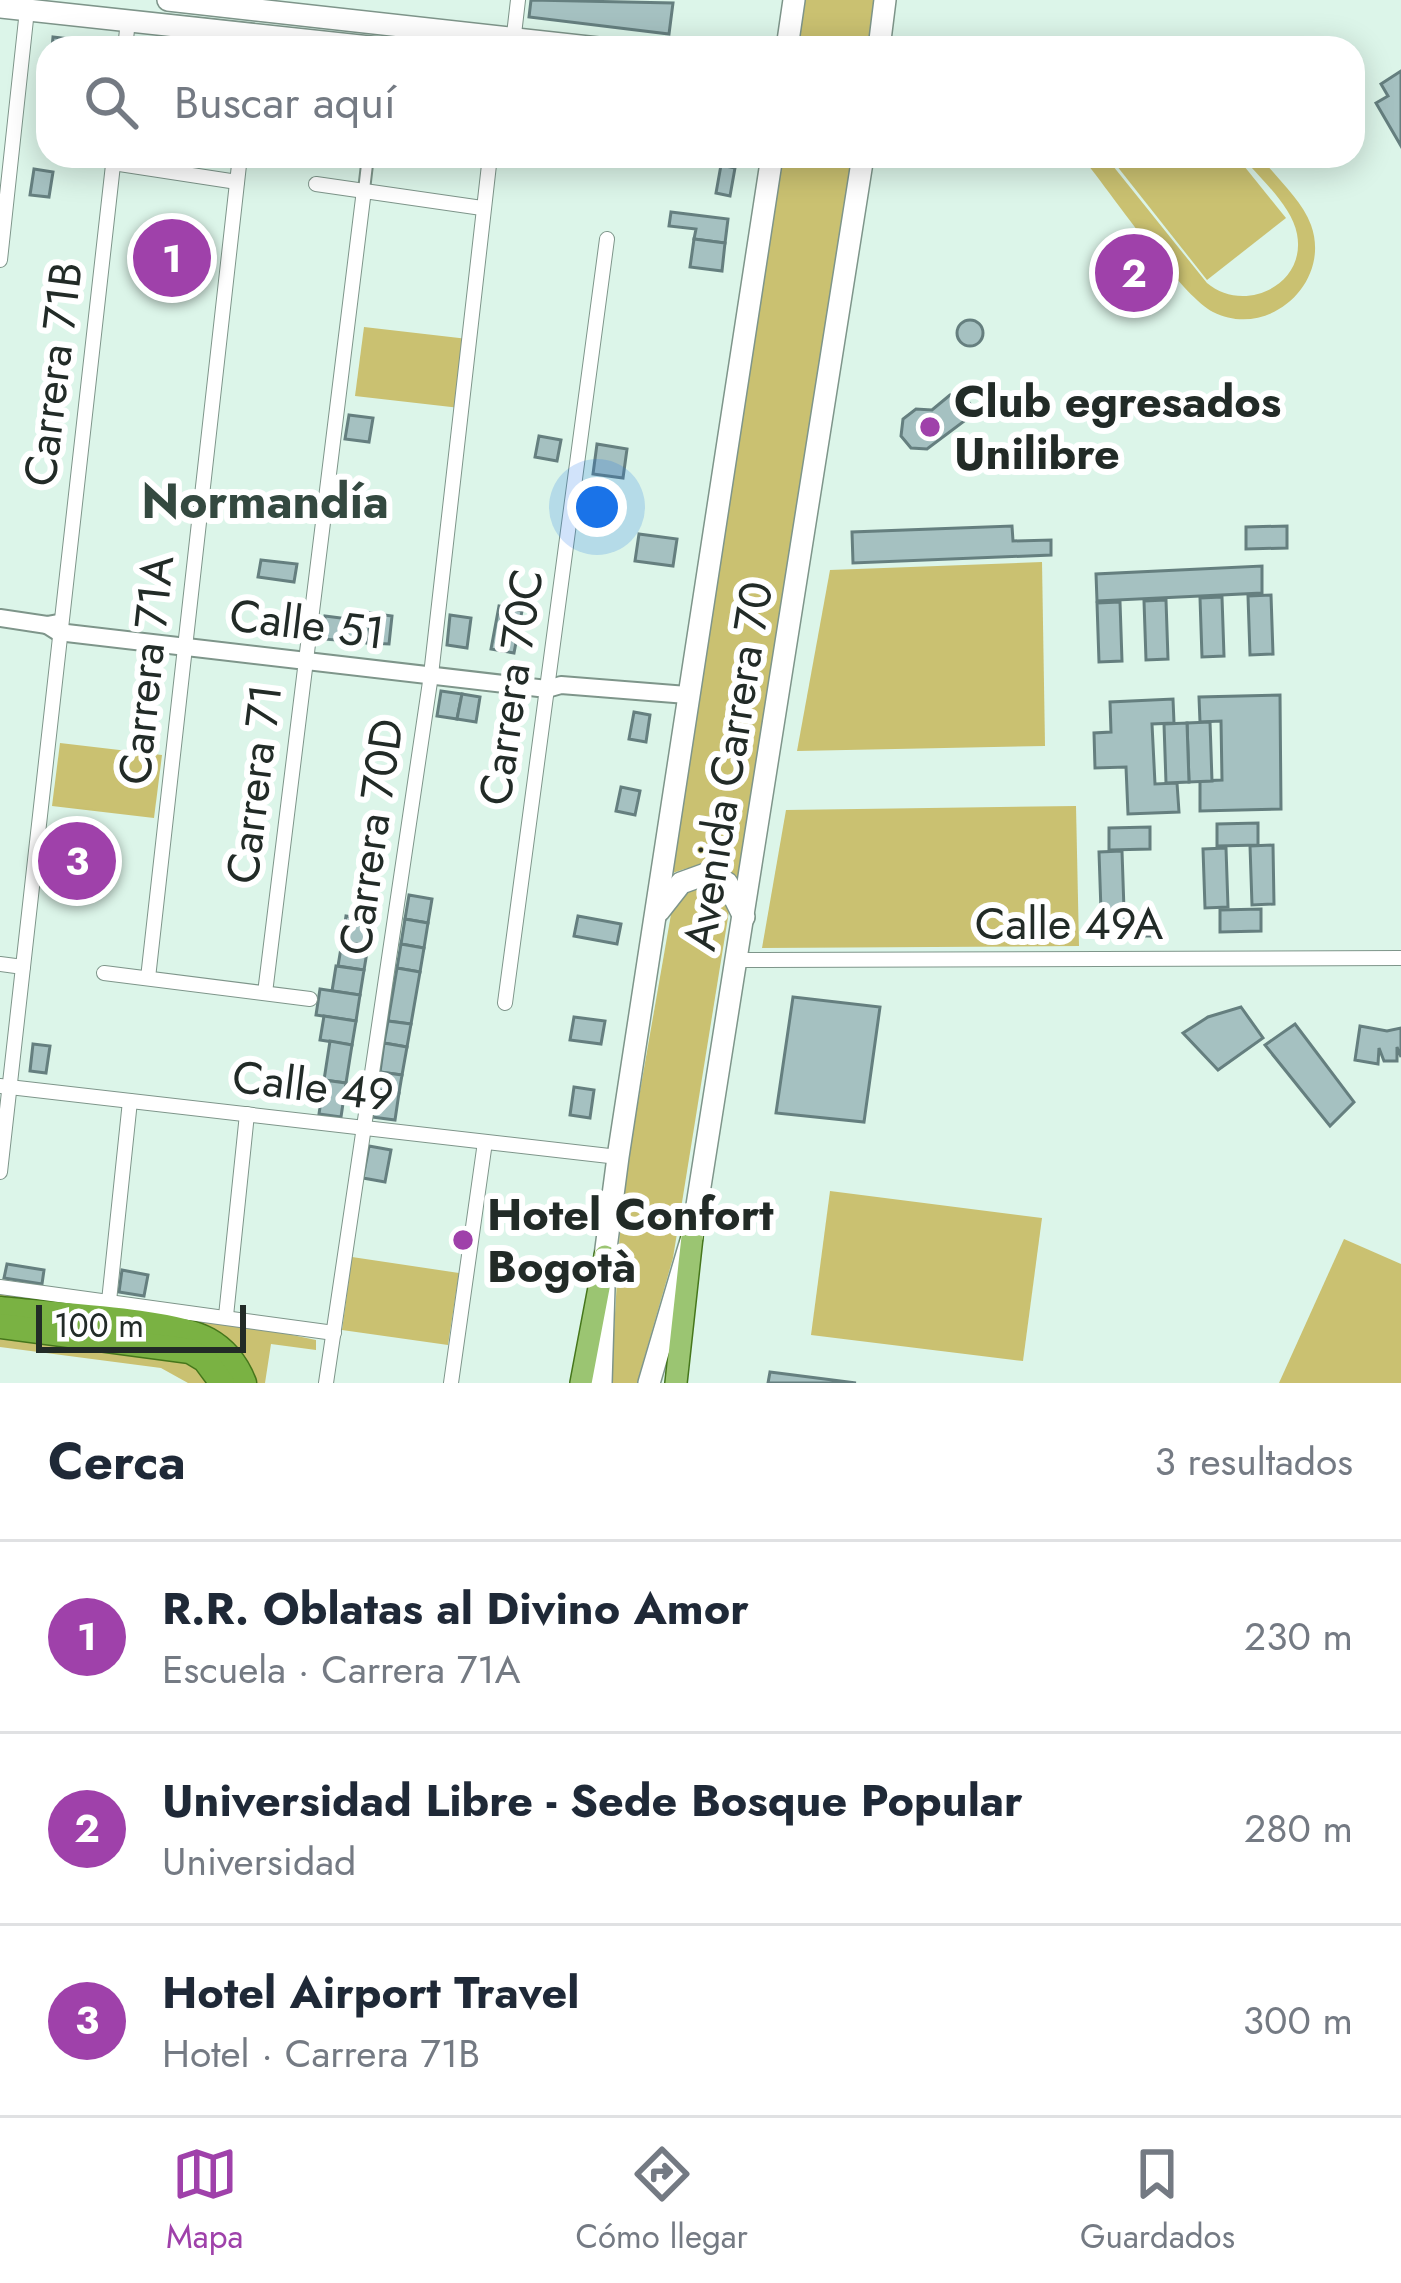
<!DOCTYPE html>
<html lang="es">
<meta charset="utf-8">
<style>
:root{--surface:#fff;--page:#f2f2f3;--text:#1f2937;--muted:#747a83;--line:#e0e1e3;--accent:#9f41aa}
body{margin:0;font-family:Jost,sans-serif;background:var(--page);color:var(--text)}
.scale{position:absolute;left:36px;bottom:30px;width:210px;box-sizing:border-box;padding-left:12px;border:6px solid #222b27;border-top:0;font-size:33px;line-height:42px;white-space:nowrap;color:#222b27;-webkit-text-stroke:9px #fff;paint-order:stroke}
.you{position:absolute;left:597px;top:507px;width:42px;height:42px;margin:-30px;border:9px solid #fff;border-radius:50%;background:#1a73e8;box-shadow:0 0 0 18px #1a73e833}
.badge{display:grid;place-items:center;width:78px;height:78px;border-radius:50%;background:var(--accent);color:#fff;font-size:39px;font-weight:700}
.pin{position:absolute;translate:-50% -50%;border:6px solid #fff;box-shadow:0 3px 12px #0006}
.list{margin:0;padding:0;list-style:none}
h2{display:flex;justify-content:space-between;align-items:center;height:156px;margin:0;padding:0 48px;font-size:51px}
h2 small{font-size:39px;font-weight:400;color:var(--muted)}
.list li{display:grid;grid-template-columns:78px 1fr auto;gap:36px;align-items:center;box-sizing:border-box;height:192px;padding:0 48px;border-top:3px solid var(--line)}
.list b{display:block;font-size:45px;white-space:nowrap}
.list p{margin:0;font-size:39px;white-space:nowrap;color:var(--muted)}
.list em{font-size:39px;font-style:normal;color:var(--muted)}
.icon{flex:none;width:66px;height:66px;fill:none;stroke:currentColor;stroke-width:2;stroke-linecap:round;stroke-linejoin:round}
.map{position:relative;flex:none;width:1401px;height:1383px;overflow:hidden}
.search{position:absolute;background:var(--surface);box-shadow:0 6px 30px #0003;left:36px;right:36px;top:36px;height:132px;display:flex;align-items:center;gap:30px;box-sizing:border-box;padding:0 42px;border-radius:36px;color:var(--muted);font-size:45px}
.sheet{height:732px;background:var(--surface)}
nav{display:flex;justify-content:space-around;align-items:center;box-sizing:border-box;height:168px;border-top:3px solid var(--line);background:var(--surface);font-size:33px;color:var(--muted)}
nav a{display:grid;justify-items:center;gap:6px}
nav .on{color:var(--accent)}
.map>svg:first-child{display:block}
</style>
<div class="map">
<svg width="1401" height="1383" viewBox="0 0 1401 1383">
<rect width="100%" height="100%" fill="#dcf5e9"/>
<!-- green -->
<g fill="#cac171">
<path d="M 805,0 L 877,0 L 871,48 L 798,48 Z"/>
<path d="M 782,156 L 853,156 L 740,886 C 719,864 701,862 673,873 Z"/>
<path d="M 1081,156 L 1105,156 L 1207,283 C 1243,314 1307,286 1297,234 C 1292,206 1259,177 1241,156 L 1278,156 L 1267,165 C 1282,183 1303,203 1311,225 C 1332,283 1268,340 1213,312 C 1180,295 1109,190 1081,156 Z"/>
<path d="M 1109,156 L 1236,156 L 1286,218 L 1207,280 Z"/>
<path d="M 364,327 L 468,339 L 460,408 L 355,396 Z"/>
<path d="M 1042,562 L 1045,746 L 797,751 L 830,570 Z"/>
<path d="M 60,743 L 162,755 L 154,818 L 52,806 Z"/>
<path d="M 1076,806 L 1079,946 L 762,948 L 786,810 Z"/>
<path d="M 712,881 L 730,905 L 673,1258 L 637,1383 L 611,1383 L 622,1194 L 673,903 L 687,887 Z"/>
<path d="M 830,1191 L 1042,1218 L 1023,1361 L 811,1335 Z"/>
<path d="M 1344,1239 L 1401,1264 L 1401,1383 L 1279,1383 Z"/>
<path d="M 352,1257 L 459,1273 L 448,1345 L 342,1330 Z"/>
<path d="M 0,1291 L 221,1320 L 316,1340 L 316,1350 L 271,1344 L 265,1383 L 252,1383 L 236,1349 L 216,1333 L 0,1302 Z"/>
<path d="M 0,1335 L 186,1359 L 197,1366 L 209,1383 L 188,1383 L 161,1368 L 0,1347 Z"/>
</g>
<!-- building -->
<g fill="#a5c1c1" stroke="#657f7f" stroke-width="3">
<path d="M 531,0 L 673,3 L 669,34 L 529,17 Z"/>
<path d="M 53,37 L 97,42 L 96,48 L 52,48 Z"/>
<path d="M 1401,71 L 1401,146 L 1376,103 L 1388,96 L 1381,84 Z"/>
<path d="M 721,165 L 735,168 L 730,196 L 716,193 Z"/>
<path d="M 34,169 L 53,172 L 49,197 L 30,195 Z"/>
<path d="M 671,212 L 728,219 L 725,243 L 694,239 L 696,229 L 669,226 Z"/>
<path d="M 694,239 L 725,243 L 722,271 L 690,267 Z"/>
<circle cx="970" cy="333" r="13"/>
<path d="M 962,394 L 970,404 L 967,419 L 927,449 L 911,448 L 901,436 L 903,419 L 916,409 L 932,410 L 950,395 Z"/>
<path d="M 349,415 L 373,418 L 369,442 L 345,439 Z"/>
<path d="M 539,436 L 561,440 L 557,461 L 535,457 Z"/>
<path d="M 597,444 L 627,449 L 623,478 L 593,474 Z"/>
<path d="M 1012,526 L 1013,541 L 1051,540 L 1051,555 L 853,563 L 852,532 Z"/>
<path d="M 1287,526 L 1287,548 L 1246,549 L 1246,527 Z"/>
<path d="M 639,534 L 677,539 L 673,566 L 635,561 Z"/>
<path d="M 261,560 L 297,564 L 294,582 L 258,577 Z"/>
<path d="M 1262,566 L 1262,593 L 1097,601 L 1096,574 Z"/>
<path d="M 1271,595 L 1273,654 L 1250,655 L 1248,596 Z"/>
<path d="M 1222,597 L 1224,656 L 1202,657 L 1200,598 Z"/>
<path d="M 1166,600 L 1168,659 L 1146,660 L 1144,601 Z"/>
<path d="M 1120,602 L 1122,661 L 1099,662 L 1097,603 Z"/>
<path d="M 499,606 L 522,611 L 514,653 L 491,649 Z"/>
<path d="M 370,613 L 392,616 L 389,644 L 368,643 Z"/>
<path d="M 450,615 L 471,618 L 467,648 L 447,645 Z"/>
<path d="M 325,616 L 349,619 L 347,641 L 323,639 Z"/>
<path d="M 349,619 L 370,620 L 368,643 L 347,641 Z"/>
<path d="M 441,691 L 462,694 L 457,719 L 437,716 Z"/>
<path d="M 462,694 L 480,697 L 476,722 L 457,719 Z"/>
<path d="M 1280,695 L 1281,809 L 1200,811 L 1200,781 L 1222,780 L 1221,721 L 1200,722 L 1199,697 Z"/>
<path d="M 1173,699 L 1174,723 L 1152,724 L 1155,784 L 1177,783 L 1179,812 L 1128,814 L 1126,767 L 1095,768 L 1094,733 L 1111,732 L 1110,702 Z"/>
<path d="M 634,712 L 650,715 L 646,742 L 629,739 Z"/>
<path d="M 1210,722 L 1212,781 L 1189,782 L 1187,723 Z"/>
<path d="M 1187,723 L 1189,782 L 1166,783 L 1164,724 Z"/>
<path d="M 621,787 L 640,791 L 635,815 L 616,811 Z"/>
<path d="M 1258,823 L 1258,845 L 1217,846 L 1217,824 Z"/>
<path d="M 1150,827 L 1150,849 L 1109,850 L 1109,828 Z"/>
<path d="M 1273,845 L 1274,904 L 1252,905 L 1250,846 Z"/>
<path d="M 54,848 L 102,853 L 100,875 L 52,870 Z"/>
<path d="M 1226,848 L 1228,907 L 1205,908 L 1203,849 Z"/>
<path d="M 1122,851 L 1124,910 L 1101,911 L 1099,852 Z"/>
<path d="M 409,895 L 432,899 L 428,923 L 405,919 Z"/>
<path d="M 1261,909 L 1261,931 L 1220,932 L 1220,910 Z"/>
<rect x="1113" y="914" width="41" height="22"/>
<path d="M 346,916 L 372,920 L 369,946 L 342,942 Z"/>
<path d="M 578,916 L 621,924 L 617,944 L 574,936 Z"/>
<path d="M 405,919 L 428,923 L 424,948 L 401,944 Z"/>
<path d="M 342,942 L 368,946 L 364,970 L 338,966 Z"/>
<path d="M 401,944 L 424,948 L 420,972 L 397,968 Z"/>
<path d="M 336,966 L 364,970 L 360,995 L 332,991 Z"/>
<path d="M 397,968 L 420,972 L 411,1024 L 388,1021 Z"/>
<path d="M 320,989 L 360,995 L 356,1021 L 316,1015 Z"/>
<path d="M 793,997 L 880,1007 L 864,1122 L 776,1113 Z"/>
<path d="M 1241,1007 L 1263,1038 L 1218,1070 L 1183,1033 L 1208,1017 Z"/>
<path d="M 324,1016 L 356,1021 L 352,1045 L 320,1040 Z"/>
<path d="M 574,1017 L 605,1021 L 601,1044 L 570,1040 Z"/>
<path d="M 388,1021 L 411,1024 L 407,1047 L 384,1043 Z"/>
<path d="M 1295,1024 L 1354,1102 L 1330,1126 L 1265,1045 Z"/>
<path d="M 1360,1026 L 1387,1031 L 1401,1028 L 1401,1057 L 1397,1047 L 1397,1061 L 1384,1061 L 1379,1048 L 1378,1064 L 1355,1060 Z"/>
<path d="M 330,1041 L 352,1045 L 346,1083 L 324,1080 Z"/>
<path d="M 384,1043 L 407,1047 L 402,1075 L 380,1072 Z"/>
<path d="M 33,1044 L 50,1046 L 46,1073 L 30,1071 Z"/>
<path d="M 380,1072 L 402,1075 L 399,1093 L 377,1090 Z"/>
<path d="M 324,1080 L 346,1083 L 341,1117 L 319,1114 Z"/>
<path d="M 574,1087 L 594,1090 L 590,1118 L 570,1115 Z"/>
<path d="M 377,1090 L 399,1093 L 395,1120 L 372,1117 Z"/>
<path d="M 369,1146 L 391,1150 L 385,1182 L 363,1178 Z"/>
<path d="M 7,1264 L 44,1270 L 42,1284 L 4,1278 Z"/>
<path d="M 122,1270 L 148,1275 L 144,1296 L 119,1292 Z"/>
<path d="M 770,1372 L 856,1383 L 768,1383 Z"/>
</g>
<g fill="none" stroke-linecap="round" stroke-linejoin="round">
<!-- pedestrian casing -->
<g stroke="#7e958a" stroke-width="14">
<path id="pedestrian" d="M 364,190 L 368,156"/>
</g>
<!-- minor casing -->
<g stroke="#7e958a" stroke-width="16">
<g id="minor">
<path d="M 513,43 L 518,0"/>
<path d="M 125,48 L 128,21"/>
<path d="M 113,163 L 237,182"/>
<path d="M 316,184 L 482,208"/>
<path d="M 0,260 L 27,10"/>
<path d="M 737,960 L 1401,958"/>
<path d="M 0,964 L 23,967"/>
<path d="M 104,973 L 310,999"/>
<path d="M 148,978 L 240,156"/>
<path d="M 265,993 L 364,190"/>
<path d="M 505,1003 L 607,239"/>
<path d="M 0,1086 L 618,1157"/>
<path d="M 0,1172 L 114,156"/>
<path d="M 0,1287 L 334,1333"/>
<path d="M 109,1301 L 130,1101"/>
<path d="M 226,1316 L 247,1114"/>
<path d="M 326,1383 L 431,675 L 490,156"/>
<path d="M 451,1383 L 485,1142"/>
</g>
</g>
<!-- tertiary casing -->
<g stroke="#7e958a" stroke-width="20">
<g id="tertiary">
<path d="M 0,618 L 47,625 L 58,623"/>
<path d="M 47,625 L 58,632 L 547,689 L 561,685 L 687,695"/>
</g>
</g>
<!-- secondary casing -->
<g stroke="#7e958a" stroke-width="24">
<g id="secondary">
<path d="M 168,0 L 598,48"/>
<path d="M 0,7 L 379,48"/>
<path d="M 787,48 L 794,0"/>
<path d="M 879,48 L 885,0"/>
<path d="M 659,911 L 681,883 L 706,874 L 727,883 L 744,917"/>
<path d="M 601,1383 L 605,1256 L 618,1157 L 772,156"/>
<path d="M 649,1383 L 692,1237 L 863,156"/>
</g>
</g>
<!-- primary casing -->
<g stroke="#45761b" stroke-width="24">
<g id="primary">
<path d="M 581,1383 L 605,1256"/>
<path d="M 676,1383 L 692,1237"/>
</g>
</g>
<!-- trunk casing -->
<g stroke="#45761b" stroke-width="27">
<g id="trunk">
<path d="M 0,1309 C 48,1315 171,1319 208,1340 C 226,1350 237,1365 244,1383"/>
<path d="M 0,1326 L 190,1351 L 205,1360 L 222,1383"/>
</g>
</g>
<!-- pedestrian -->
<use href="#pedestrian" stroke="#fff" stroke-width="10"/>
<!-- minor -->
<use href="#minor" stroke="#fff" stroke-width="14"/>
<!-- tertiary -->
<use href="#tertiary" stroke="#fff" stroke-width="16"/>
<!-- secondary -->
<use href="#secondary" stroke="#fff" stroke-width="21"/>
<!-- primary -->
<use href="#primary" stroke="#9bc572" stroke-width="21"/>
<!-- trunk -->
<use href="#trunk" stroke="#7ab243" stroke-width="24"/>
</g>
<!-- markers -->
<g fill="#9f41aa" stroke="#fff" stroke-width="4.5">
<circle cx="930" cy="427" r="12"/>
<circle cx="463" cy="1240" r="12"/>
</g>
<g text-anchor="middle" dominant-baseline="central" stroke-width="12" stroke-linejoin="round" paint-order="stroke">
<!-- street labels -->
<g font-size="45" fill="#222b27" stroke="#fff">
<text transform="translate(53 374) rotate(-83)">Carrera 71B</text>
<text transform="translate(307 624) rotate(7)">Calle 51</text>
<text transform="translate(146 670) rotate(-84)">Carrera 71A</text>
<text transform="translate(511 687) rotate(-82)">Carrera 70C</text>
<text transform="translate(728 766) rotate(-81)">Avenida Carrera 70</text>
<text transform="translate(254 784) rotate(-83)">Carrera 71</text>
<text transform="translate(371 837) rotate(-82)">Carrera 70D</text>
<text x="1069" y="923">Calle 49A</text>
<text transform="translate(313 1086) rotate(7)">Calle 49</text>
</g>
<!-- poi labels -->
<g font-size="45" font-weight="bold" fill="#222b27" stroke="#fff" text-anchor="start">
<text x="954" y="401">Club egresados<tspan x="954" dy="52">Unilibre</tspan></text>
<text x="487" y="1214">Hotel Confort<tspan x="487" dy="52">Bogotà</tspan></text>
</g>
<!-- neighbourhood labels -->
<g font-size="48" font-weight="bold" fill="#344940" stroke="#fff">
<text x="265" y="501">Normandía</text>
</g>
</g>
</svg>
<div class="scale">100 m</div>
<div class="you"></div>
<div class="pin badge" style="left:172px;top:258px">1</div>
<div class="pin badge" style="left:1134px;top:273px">2</div>
<div class="pin badge" style="left:77px;top:861px">3</div>
<div class="search"><svg class="icon" aria-label="search" viewBox="0 0 24 24"><circle cx="10" cy="10" r="6"/><path d="M15 15l6 6"/></svg>Buscar aquí</div>
</div>
<section class="sheet">
<h2>Cerca<small>3 resultados</small></h2>
<ul class="list">
<li><span class="badge">1</span><div><b>R.R. Oblatas al Divino Amor</b><p>Escuela · Carrera 71A</p></div><em>230 m</em></li>
<li><span class="badge">2</span><div><b>Universidad Libre - Sede Bosque Popular</b><p>Universidad</p></div><em>280 m</em></li>
<li><span class="badge">3</span><div><b>Hotel Airport Travel</b><p>Hotel · Carrera 71B</p></div><em>300 m</em></li>
</ul>
</section>
<nav>
<a class="on"><svg class="icon" aria-label="map" viewBox="0 0 24 24"><path d="M3 6l6-2 6 2 6-2v14l-6 2-6-2-6 2zM9 4v14M15 6v14"/></svg>Mapa</a>
<a><svg class="icon" aria-label="directions" viewBox="0 0 24 24"><path d="M12 3l9 9-9 9-9-9zM9 14v-3h6M13 9l2 2-2 2"/></svg>Cómo llegar</a>
<a><svg class="icon" aria-label="saved" viewBox="0 0 24 24"><path d="M7 4h10v16l-5-4-5 4z"/></svg>Guardados</a>
</nav>
